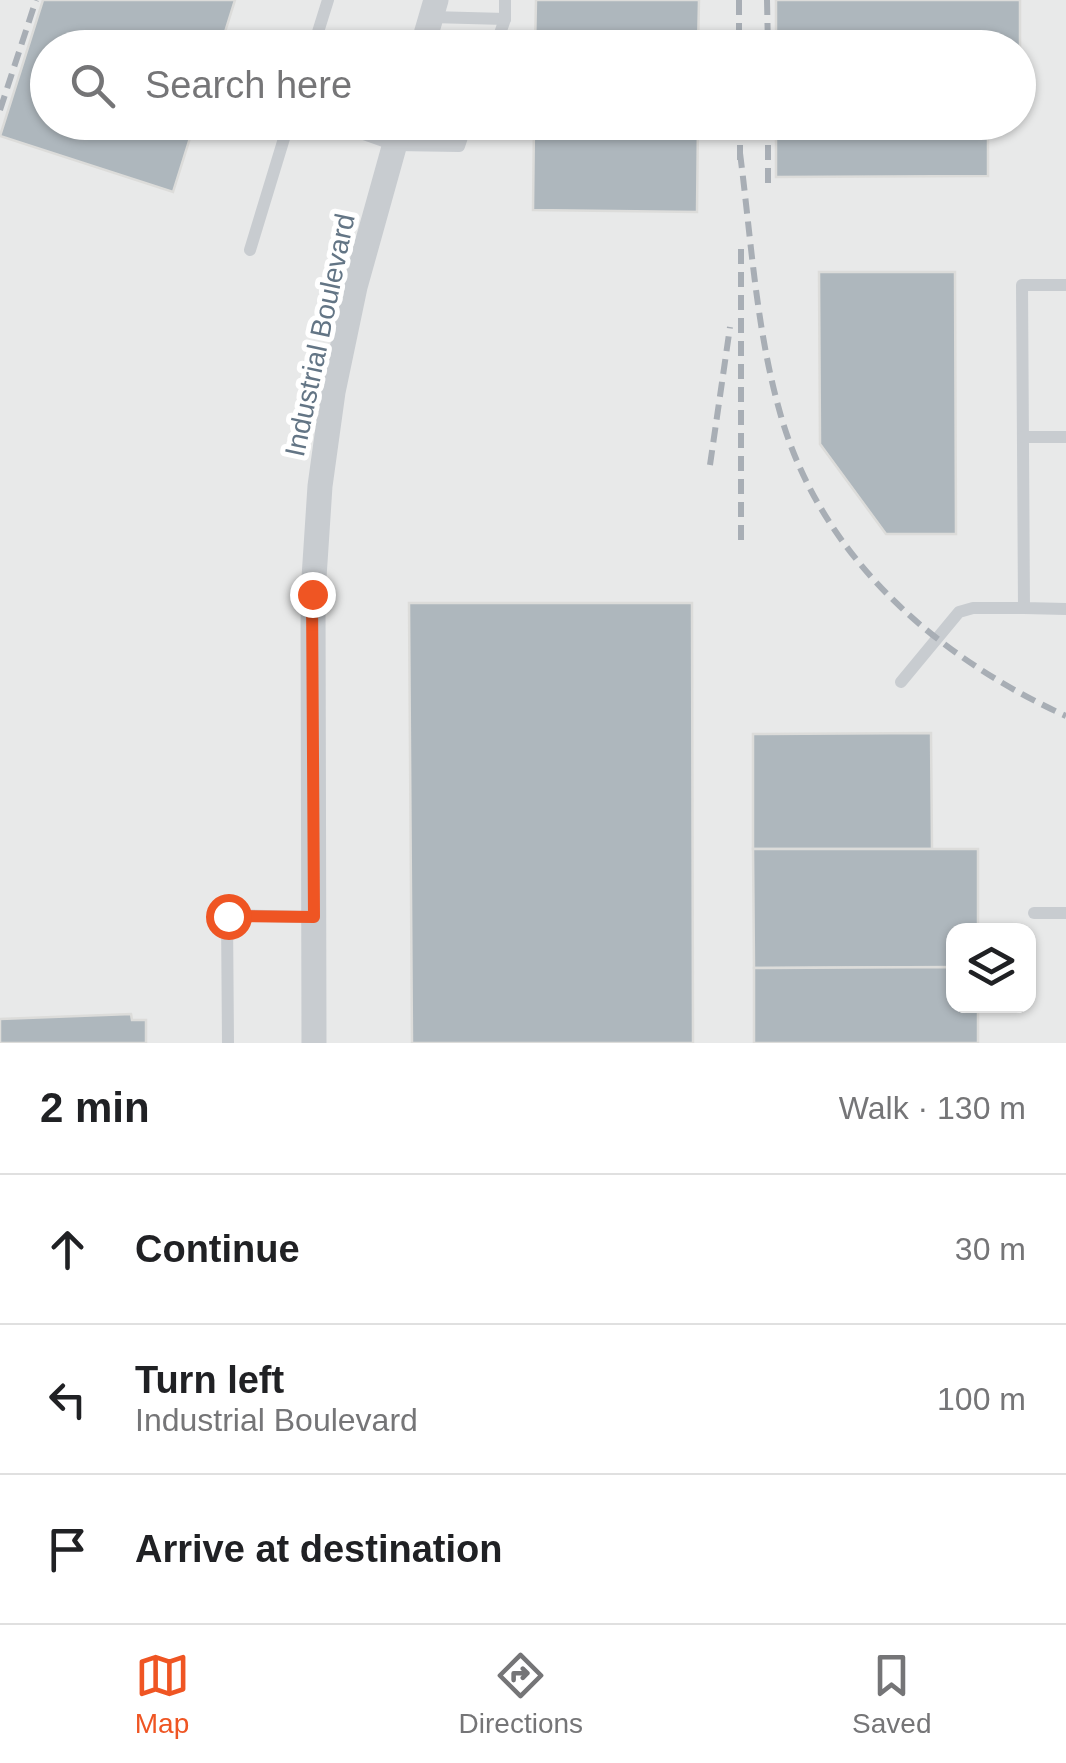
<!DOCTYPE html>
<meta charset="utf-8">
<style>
:root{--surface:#fff;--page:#f2f2f2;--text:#202124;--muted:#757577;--line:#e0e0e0;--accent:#ef5523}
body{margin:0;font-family:Helvetica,sans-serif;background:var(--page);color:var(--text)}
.controls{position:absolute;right:30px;bottom:30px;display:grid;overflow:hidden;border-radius:20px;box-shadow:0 2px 8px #0004}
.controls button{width:90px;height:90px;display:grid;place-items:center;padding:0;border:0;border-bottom:2px solid var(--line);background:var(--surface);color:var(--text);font:50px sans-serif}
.stop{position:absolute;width:30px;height:30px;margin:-22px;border:8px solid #ef5523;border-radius:50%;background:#fff}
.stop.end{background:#ef5523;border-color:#fff;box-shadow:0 2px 10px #0008}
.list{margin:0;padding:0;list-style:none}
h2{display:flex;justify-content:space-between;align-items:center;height:130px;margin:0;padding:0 40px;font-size:42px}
h2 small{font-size:32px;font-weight:400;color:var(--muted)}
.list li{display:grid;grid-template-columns:65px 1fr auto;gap:30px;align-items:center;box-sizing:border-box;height:150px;padding:0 40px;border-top:2px solid var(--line)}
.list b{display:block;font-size:38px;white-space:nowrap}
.list p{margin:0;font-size:32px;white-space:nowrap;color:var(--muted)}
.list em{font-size:32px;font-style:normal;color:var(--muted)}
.icon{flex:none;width:55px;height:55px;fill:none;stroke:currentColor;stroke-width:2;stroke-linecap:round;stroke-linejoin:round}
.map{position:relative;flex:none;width:1066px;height:1043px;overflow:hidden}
.search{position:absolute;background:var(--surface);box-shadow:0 2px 8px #0004;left:30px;right:30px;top:30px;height:110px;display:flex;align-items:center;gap:25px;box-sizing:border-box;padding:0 35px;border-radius:55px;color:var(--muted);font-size:38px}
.sheet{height:580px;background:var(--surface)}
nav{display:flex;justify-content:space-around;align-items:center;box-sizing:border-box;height:140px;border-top:2px solid var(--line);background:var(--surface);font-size:28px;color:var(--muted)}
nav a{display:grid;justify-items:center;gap:5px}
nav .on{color:var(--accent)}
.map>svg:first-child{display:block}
</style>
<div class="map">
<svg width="1066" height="1043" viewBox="0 0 1066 1043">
<rect width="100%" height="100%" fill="#fafaf8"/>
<!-- built -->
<path fill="#e8e9e9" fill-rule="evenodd" d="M 0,0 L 1066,0 L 1066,1043 L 0,1043 ZM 48,48 L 1018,48 L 1018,122 L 48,122 ZM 954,931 L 1028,931 L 1028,1006 L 954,1006 Z"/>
<!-- building -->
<g fill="#aeb7bd" stroke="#dcdcda" stroke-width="2.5">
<path d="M 43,0 L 235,0 L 220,48 L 48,48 L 48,122 L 195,122 L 173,192 L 0,136 Z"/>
<path d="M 536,0 L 699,0 L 698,48 L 535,48 Z"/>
<path d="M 776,0 L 1020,0 L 1020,73 L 1018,48 L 776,48 Z"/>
<path d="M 534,122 L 698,122 L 697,212 L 533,210 Z"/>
<path d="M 776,122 L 988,122 L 988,176 L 776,177 Z"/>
<path d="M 819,272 L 955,272 L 956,534 L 886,534 L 820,444 Z"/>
<path d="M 409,603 L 692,603 L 693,1043 L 412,1043 Z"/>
<path d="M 931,733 L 932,849 L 753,849 L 753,734 Z"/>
<path d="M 753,849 L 978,849 L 978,931 L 954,931 L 954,967 L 754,968 Z"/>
<path d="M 954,967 L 954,1006 L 978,1006 L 978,1043 L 754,1043 L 754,968 Z"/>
<path d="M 131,1014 L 132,1020 L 146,1020 L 146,1043 L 0,1043 L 0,1019 Z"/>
</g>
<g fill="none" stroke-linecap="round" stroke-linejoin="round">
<!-- lane -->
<g stroke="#c8ccd0" stroke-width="12">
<path d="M 431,17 L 505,19"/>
<path d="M 313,48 L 328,0"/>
<path d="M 495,48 L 505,19 L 505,0"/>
<path d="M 330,122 L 395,145 L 459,146 L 467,122"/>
<path d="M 250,250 L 289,122"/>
<path d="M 1066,285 L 1022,285 L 1024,608 L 1066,609"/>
<path d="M 1023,437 L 1066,437"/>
<path d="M 901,682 L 959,612 L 973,608 L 1024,608"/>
<path d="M 1034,913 L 1066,913"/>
<path d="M 228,1043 L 227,915 L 313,917"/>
</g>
<!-- street -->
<g stroke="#c8ccd0" stroke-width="25">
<path d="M 422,48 L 436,0"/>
<path d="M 314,1043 L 313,593 L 320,486 L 333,392 L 355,287 L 401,122"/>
</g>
<!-- rail -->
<g stroke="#a8aeb5" stroke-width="6" stroke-dasharray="15 8" stroke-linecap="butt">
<path d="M 739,0 L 739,48"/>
<path d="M 767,0 L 768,48"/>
<path d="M 0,110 L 36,0"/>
<path d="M 740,122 L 740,164"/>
<path d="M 768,122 L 768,185"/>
<path d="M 740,153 C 751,238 756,327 779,409 C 818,554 934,656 1066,716"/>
<path d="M 741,249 L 741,544"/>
<path d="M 710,465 L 730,327"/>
</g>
</g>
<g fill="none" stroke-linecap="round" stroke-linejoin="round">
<!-- route -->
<path stroke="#ef5523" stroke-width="12" d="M 228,916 L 314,917 L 312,594"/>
</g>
<g text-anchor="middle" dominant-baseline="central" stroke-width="10" stroke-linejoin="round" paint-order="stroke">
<!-- street labels -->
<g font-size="28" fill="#637585" stroke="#fff">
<text transform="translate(320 335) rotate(-78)">Industrial Boulevard</text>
</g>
</g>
</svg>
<div class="controls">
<button><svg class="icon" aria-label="layers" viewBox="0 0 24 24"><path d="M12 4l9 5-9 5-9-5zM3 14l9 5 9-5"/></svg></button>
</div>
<div class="stop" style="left:228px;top:916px"></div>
<div class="stop end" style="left:312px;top:594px"></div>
<div class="search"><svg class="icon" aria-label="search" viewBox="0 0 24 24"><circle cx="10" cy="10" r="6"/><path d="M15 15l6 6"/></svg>Search here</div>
</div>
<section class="sheet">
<h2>2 min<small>Walk · 130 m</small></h2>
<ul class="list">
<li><svg class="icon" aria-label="ahead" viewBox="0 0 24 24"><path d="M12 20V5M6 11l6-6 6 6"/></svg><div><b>Continue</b></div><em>30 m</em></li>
<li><svg class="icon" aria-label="left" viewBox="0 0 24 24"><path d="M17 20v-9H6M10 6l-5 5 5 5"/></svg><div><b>Turn left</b><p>Industrial Boulevard</p></div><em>100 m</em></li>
<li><svg class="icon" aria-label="arrive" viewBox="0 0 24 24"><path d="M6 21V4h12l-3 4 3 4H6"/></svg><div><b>Arrive at destination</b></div></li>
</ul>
</section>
<nav>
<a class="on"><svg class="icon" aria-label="map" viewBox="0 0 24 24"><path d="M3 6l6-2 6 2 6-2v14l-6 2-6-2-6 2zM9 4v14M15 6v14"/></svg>Map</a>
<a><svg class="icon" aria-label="directions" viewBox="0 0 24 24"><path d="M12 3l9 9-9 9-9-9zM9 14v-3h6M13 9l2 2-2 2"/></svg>Directions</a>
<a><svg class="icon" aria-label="saved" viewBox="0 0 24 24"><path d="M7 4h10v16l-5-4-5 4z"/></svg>Saved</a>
</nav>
